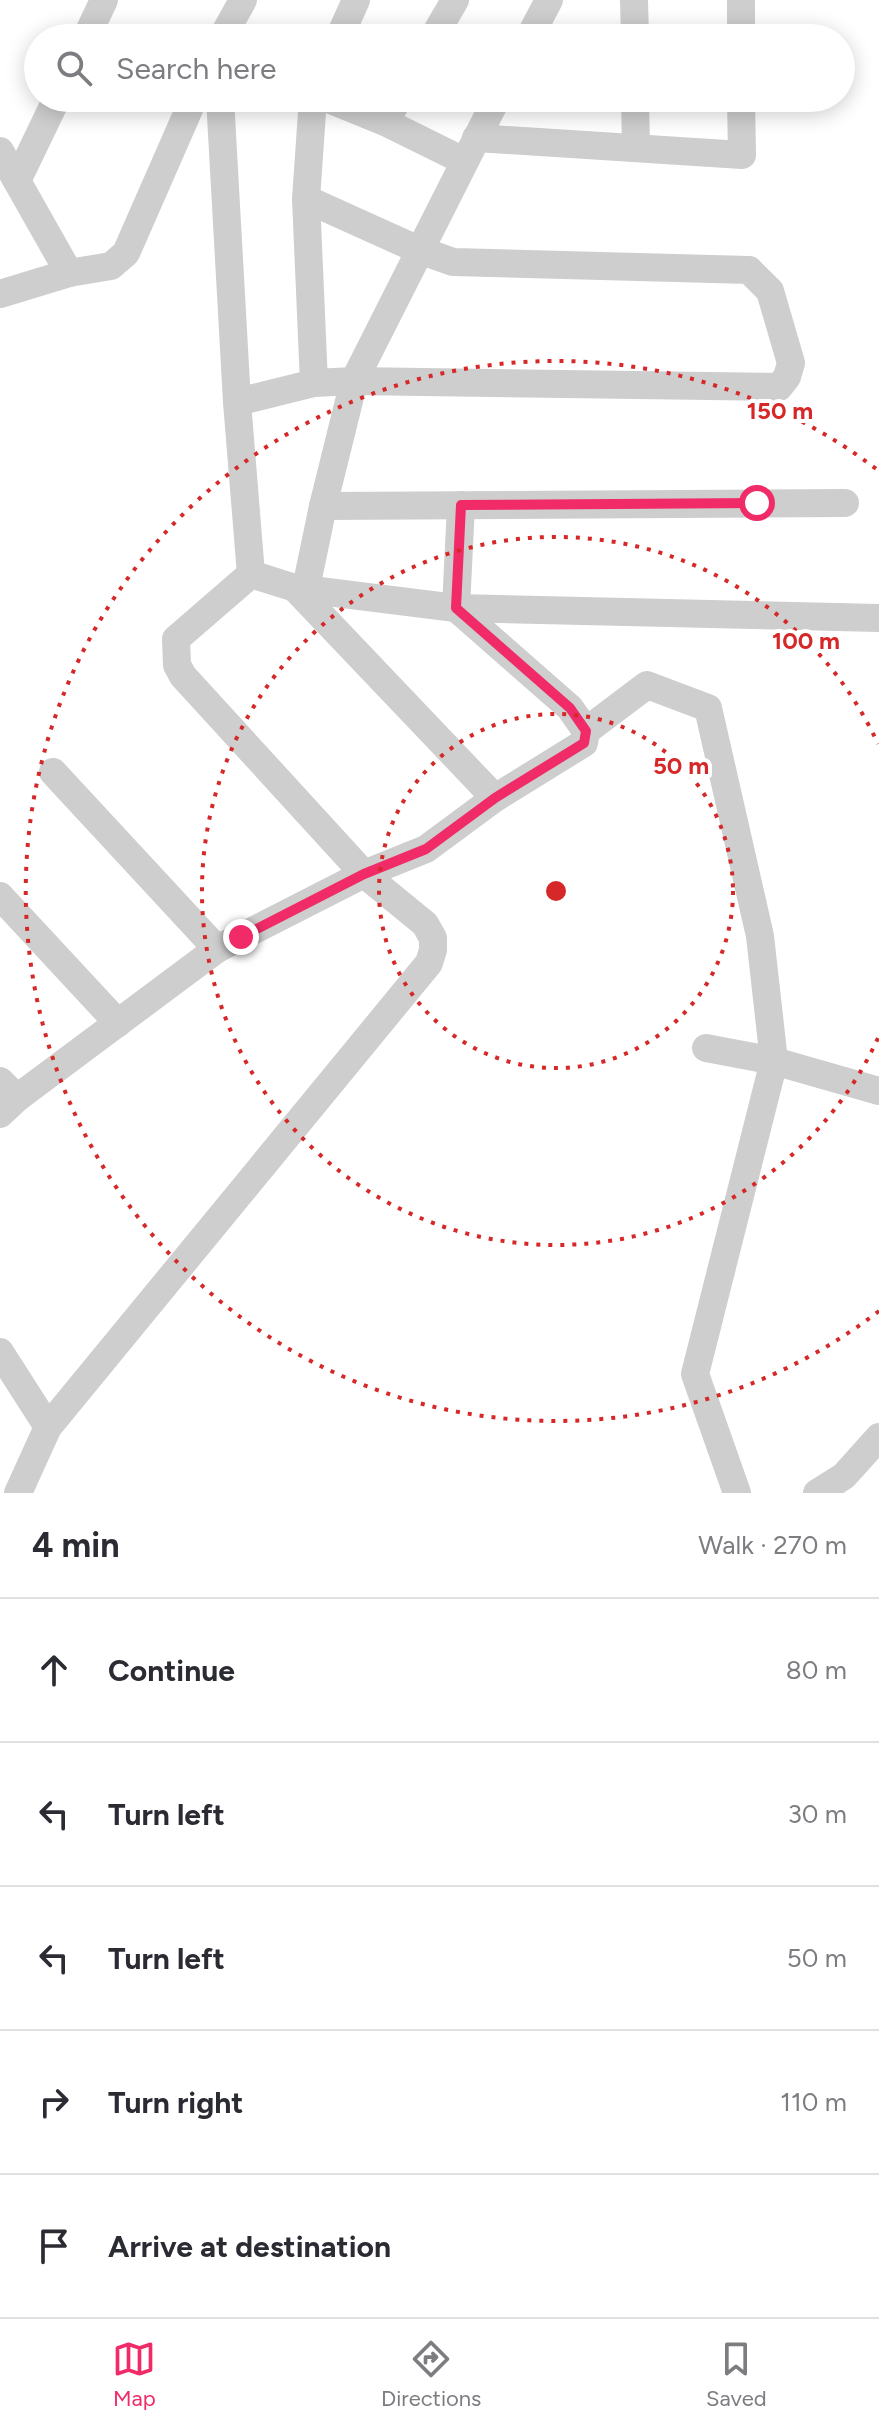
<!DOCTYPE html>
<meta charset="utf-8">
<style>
:root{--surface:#fff;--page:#f7f7f7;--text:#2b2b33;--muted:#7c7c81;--line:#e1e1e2;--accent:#f02b68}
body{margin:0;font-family:Figtree,sans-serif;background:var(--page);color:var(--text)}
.stop{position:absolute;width:24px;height:24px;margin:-18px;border:6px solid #f02b68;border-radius:50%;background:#fff}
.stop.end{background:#f02b68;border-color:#fff;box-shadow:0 2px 8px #0008}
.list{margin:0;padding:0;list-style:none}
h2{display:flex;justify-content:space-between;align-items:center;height:104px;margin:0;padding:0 32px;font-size:34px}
h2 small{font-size:26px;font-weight:400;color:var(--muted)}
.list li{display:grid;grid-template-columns:52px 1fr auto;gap:24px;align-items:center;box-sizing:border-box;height:144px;padding:0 32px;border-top:2px solid var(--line)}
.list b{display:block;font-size:30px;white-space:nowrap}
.list em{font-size:26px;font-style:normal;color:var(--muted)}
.icon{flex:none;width:44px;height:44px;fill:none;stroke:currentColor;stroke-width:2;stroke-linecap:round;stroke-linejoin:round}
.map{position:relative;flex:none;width:879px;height:1493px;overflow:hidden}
.search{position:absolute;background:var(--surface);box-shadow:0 4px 20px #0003;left:24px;right:24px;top:24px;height:88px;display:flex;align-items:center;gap:20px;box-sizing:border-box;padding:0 28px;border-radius:44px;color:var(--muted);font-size:30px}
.sheet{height:824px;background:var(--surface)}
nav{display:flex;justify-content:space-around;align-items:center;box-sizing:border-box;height:112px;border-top:2px solid var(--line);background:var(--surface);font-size:22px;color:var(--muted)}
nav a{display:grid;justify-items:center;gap:4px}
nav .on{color:var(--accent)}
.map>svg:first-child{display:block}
</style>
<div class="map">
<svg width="879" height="1493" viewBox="0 0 879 1493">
<rect width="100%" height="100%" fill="#fff"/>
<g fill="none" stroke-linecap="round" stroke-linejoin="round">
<!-- minor -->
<g stroke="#cecece" stroke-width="28">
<path d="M 634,0 L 635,38"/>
<path d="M 741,0 L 741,38"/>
<path d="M 86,38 L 104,0"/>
<path d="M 222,38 L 243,0"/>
<path d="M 339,38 L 356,0"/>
<path d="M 433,38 L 455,0"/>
<path d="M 529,38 L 549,0"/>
<path d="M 326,98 L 385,122 L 464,161"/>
<path d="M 635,98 L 636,148"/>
<path d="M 385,122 L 399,98"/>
<path d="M 476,138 L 742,155 L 741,98"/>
<path d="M 0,151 L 69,273 L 0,294"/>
<path d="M 17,181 L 57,98"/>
<path d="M 306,199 L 419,250 L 453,262 L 749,270 L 770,291 L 791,363 L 787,377 L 779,387 L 354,381 L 314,383"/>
<path d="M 69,273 L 111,266 L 126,253 L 194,98"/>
<path d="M 237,402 L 314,383 L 306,199 L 313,98"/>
<path d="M 323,506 L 845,503"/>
<path d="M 251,574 L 295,588 L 456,608 L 879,618"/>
<path d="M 295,588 L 495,798 L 584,743 L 586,731 L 570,708 L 456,608 L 461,505"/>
<path d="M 306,588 L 323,506 L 354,381 L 497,98"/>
<path d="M 586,731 L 647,685 L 708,708 L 760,936 L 774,1061 L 695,1374 L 737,1493"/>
<path d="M 53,772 L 217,949"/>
<path d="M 0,896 L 118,1023"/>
<path d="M 706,1048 L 774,1061 L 879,1091"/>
<path d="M 0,1081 L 17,1098"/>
<path d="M 0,1114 L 17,1098 L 217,949 L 364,874 L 426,849 L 495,798"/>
<path d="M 0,1352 L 48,1427"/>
<path d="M 18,1493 L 48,1427 L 429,963 L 433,950 L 433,938 L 425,924 L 364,874 L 183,676 L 177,665 L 176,639 L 251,574 L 237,402 L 220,98"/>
<path d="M 817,1493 L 844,1476 L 879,1437"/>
</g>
</g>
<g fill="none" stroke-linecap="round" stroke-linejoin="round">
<!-- route -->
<path stroke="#f02b68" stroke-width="10" d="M 241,937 L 364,874 L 426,849 L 495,798 L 584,743 L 586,731 L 570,708 L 456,608 L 461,505 L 757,503"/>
</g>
<!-- distance rings -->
<g fill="none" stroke="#d62828" stroke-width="4" stroke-dasharray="4 8">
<circle cx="556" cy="891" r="177"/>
<path d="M878 1038A354 354 0 1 1 878 744"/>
<path d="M879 1311A530 530 0 1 1 879 471"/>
</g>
<circle cx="556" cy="891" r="12" fill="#d62828" stroke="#fff" stroke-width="4"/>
<g font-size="24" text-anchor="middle" font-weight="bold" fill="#d62828" stroke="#fff" stroke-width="8" stroke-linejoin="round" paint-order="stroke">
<text x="780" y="419">150 m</text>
<text x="806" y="649">100 m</text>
<text x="681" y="774">50 m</text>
</g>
</svg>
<div class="stop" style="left:757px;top:503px"></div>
<div class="stop end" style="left:241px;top:937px"></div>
<div class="search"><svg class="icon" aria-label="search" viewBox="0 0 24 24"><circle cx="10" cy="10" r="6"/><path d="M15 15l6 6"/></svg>Search here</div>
</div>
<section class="sheet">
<h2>4 min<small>Walk · 270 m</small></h2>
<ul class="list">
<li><svg class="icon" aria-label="ahead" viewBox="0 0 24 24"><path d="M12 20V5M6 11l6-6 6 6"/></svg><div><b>Continue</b></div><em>80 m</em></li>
<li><svg class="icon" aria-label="left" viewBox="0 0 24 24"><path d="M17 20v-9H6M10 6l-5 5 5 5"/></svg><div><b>Turn left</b></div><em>30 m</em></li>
<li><svg class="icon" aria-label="left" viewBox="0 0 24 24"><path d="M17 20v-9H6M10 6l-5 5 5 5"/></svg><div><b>Turn left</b></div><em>50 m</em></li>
<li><svg class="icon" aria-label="right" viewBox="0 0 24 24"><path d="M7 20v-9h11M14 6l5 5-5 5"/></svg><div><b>Turn right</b></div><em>110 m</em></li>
<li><svg class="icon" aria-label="arrive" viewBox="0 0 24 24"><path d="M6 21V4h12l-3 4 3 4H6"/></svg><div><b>Arrive at destination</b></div></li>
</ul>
</section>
<nav>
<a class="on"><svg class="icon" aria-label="map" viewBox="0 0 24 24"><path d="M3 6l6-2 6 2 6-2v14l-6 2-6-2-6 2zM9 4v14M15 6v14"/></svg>Map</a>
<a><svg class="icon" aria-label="directions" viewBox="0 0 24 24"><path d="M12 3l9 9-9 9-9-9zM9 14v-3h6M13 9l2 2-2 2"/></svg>Directions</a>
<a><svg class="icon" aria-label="saved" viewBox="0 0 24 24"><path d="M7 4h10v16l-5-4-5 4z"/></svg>Saved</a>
</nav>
